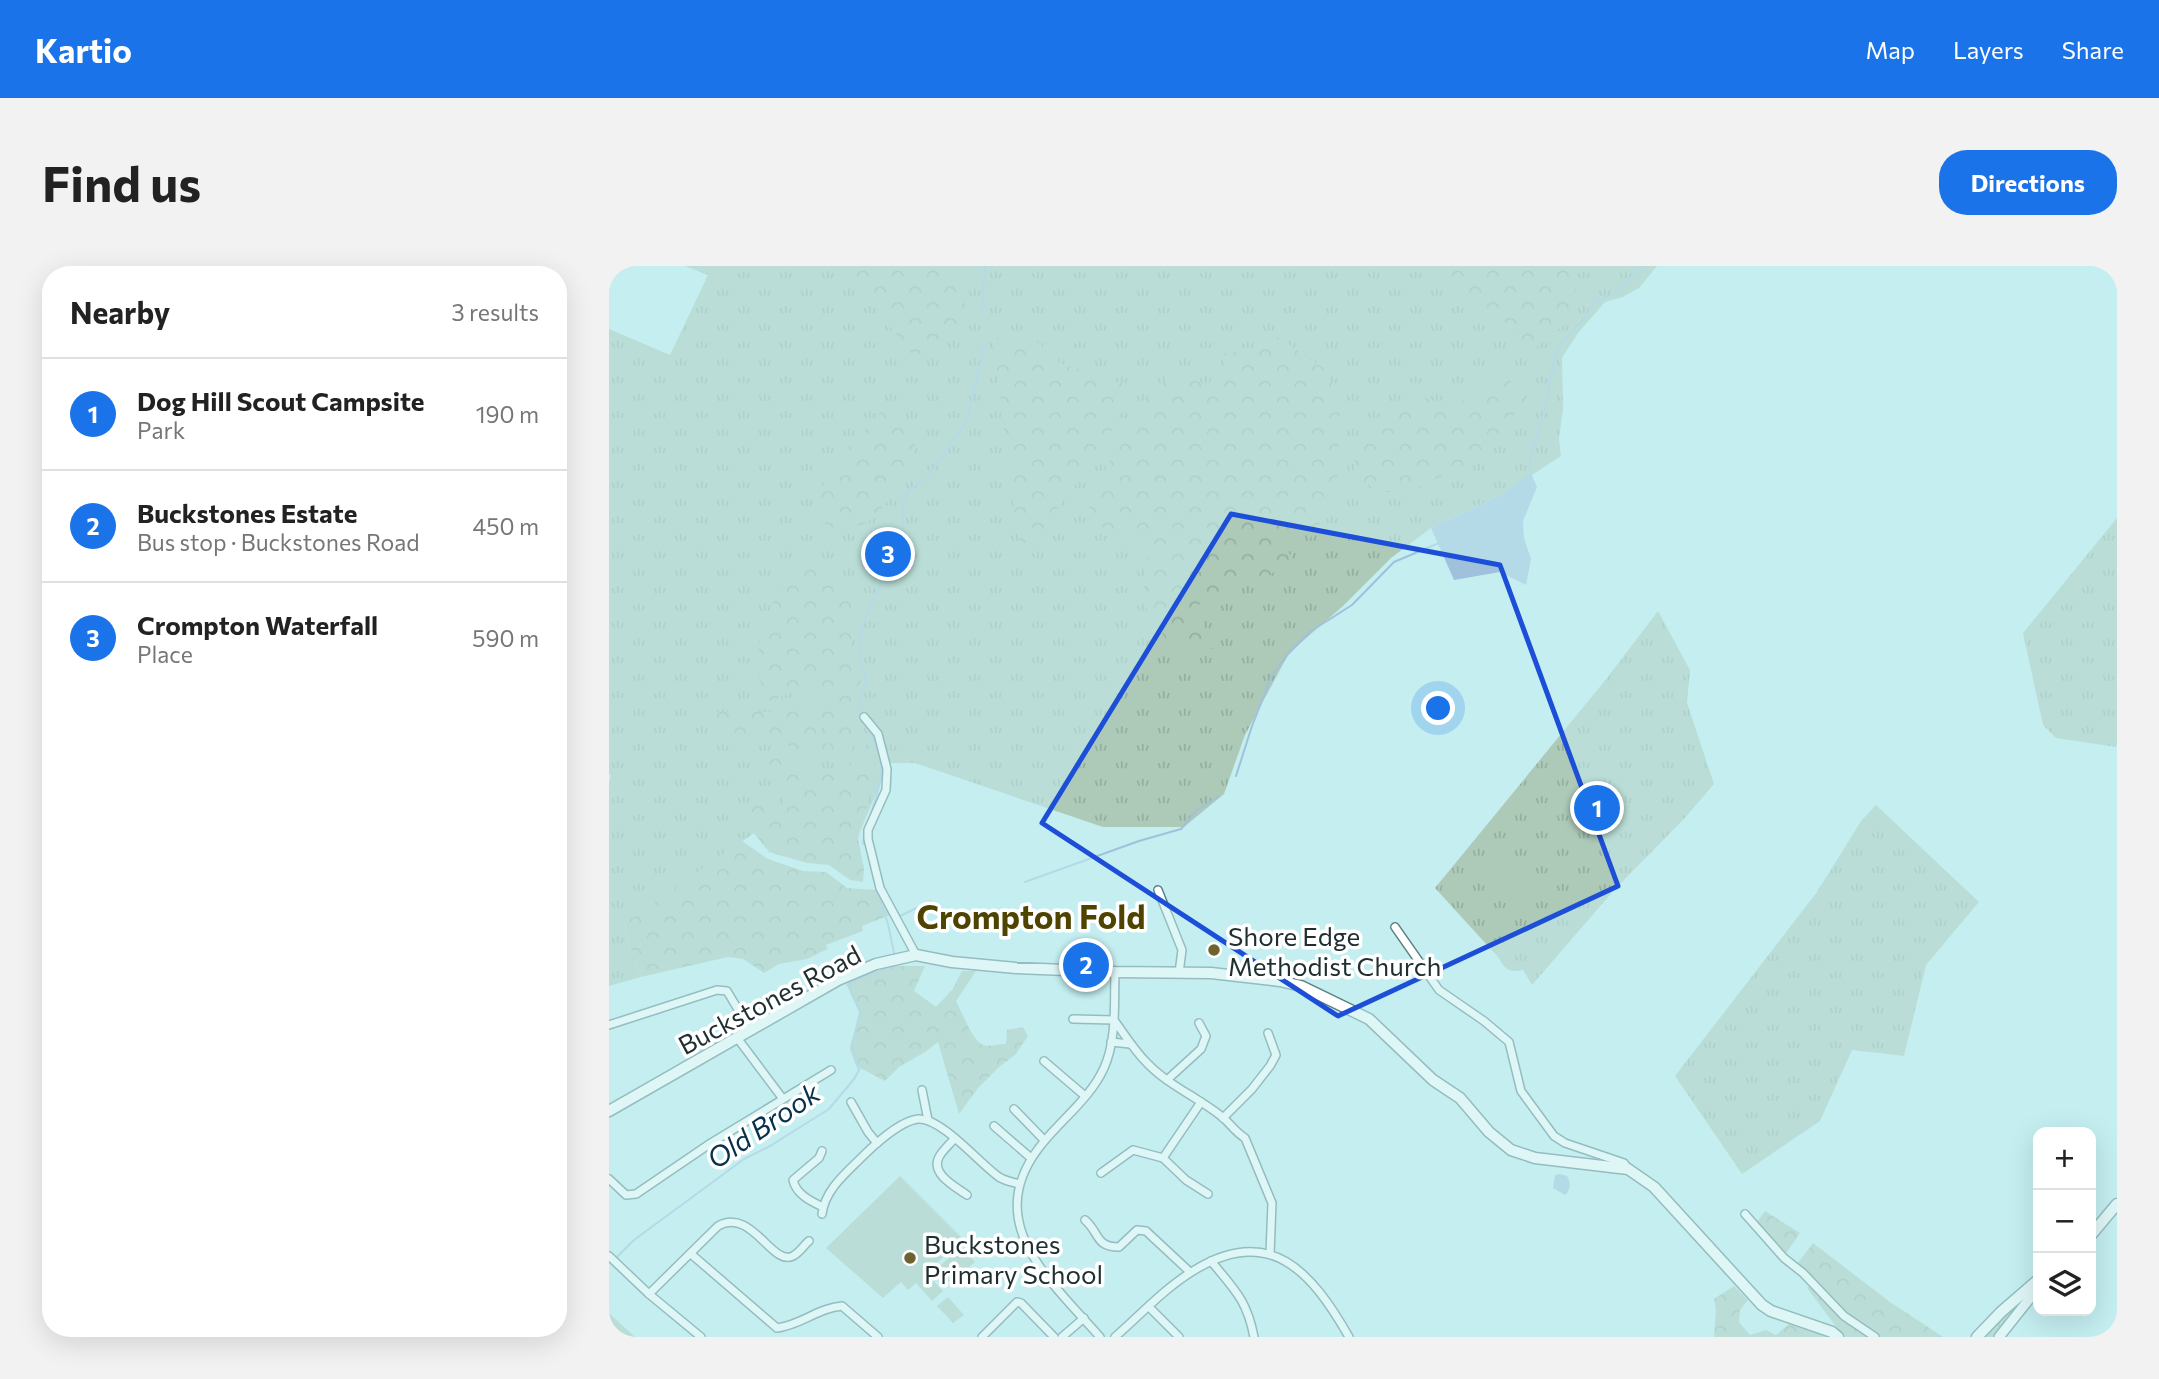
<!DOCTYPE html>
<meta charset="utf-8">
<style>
:root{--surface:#fff;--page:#f2f2f2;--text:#222;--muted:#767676;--line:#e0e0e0;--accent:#1a73e8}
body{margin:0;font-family:Commissioner,sans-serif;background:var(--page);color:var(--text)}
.controls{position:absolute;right:21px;bottom:21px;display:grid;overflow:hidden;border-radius:14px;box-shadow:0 7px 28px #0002}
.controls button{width:63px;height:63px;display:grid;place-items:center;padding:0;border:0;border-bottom:2px solid var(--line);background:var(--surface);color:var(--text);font:35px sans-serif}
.you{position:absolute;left:830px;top:443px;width:24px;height:24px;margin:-18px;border:5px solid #fff;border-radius:50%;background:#1a73e8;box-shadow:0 0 0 10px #1a73e833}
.badge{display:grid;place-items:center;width:46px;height:46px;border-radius:50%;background:var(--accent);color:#fff;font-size:23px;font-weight:700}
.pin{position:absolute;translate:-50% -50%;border:4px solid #fff;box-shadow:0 2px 7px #0006}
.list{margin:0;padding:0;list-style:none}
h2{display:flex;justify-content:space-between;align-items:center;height:91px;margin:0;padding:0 28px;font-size:30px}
h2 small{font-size:23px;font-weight:400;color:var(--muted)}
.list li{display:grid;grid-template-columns:46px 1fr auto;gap:21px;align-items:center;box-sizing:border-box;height:112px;padding:0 28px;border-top:2px solid var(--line)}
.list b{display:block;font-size:26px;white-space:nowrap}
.list p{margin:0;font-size:23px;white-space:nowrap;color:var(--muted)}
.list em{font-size:23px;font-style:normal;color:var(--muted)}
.icon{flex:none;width:38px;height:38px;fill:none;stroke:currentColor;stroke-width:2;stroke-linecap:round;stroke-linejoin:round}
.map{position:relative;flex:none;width:1508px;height:1071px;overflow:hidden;border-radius:28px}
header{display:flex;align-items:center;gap:42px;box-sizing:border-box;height:98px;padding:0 35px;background:var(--accent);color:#fff}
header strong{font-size:33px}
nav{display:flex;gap:38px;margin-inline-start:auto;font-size:24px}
.intro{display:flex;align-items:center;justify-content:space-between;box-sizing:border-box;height:168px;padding:0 42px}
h1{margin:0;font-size:49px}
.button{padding:18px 32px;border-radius:28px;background:var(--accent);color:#fff;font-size:24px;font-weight:700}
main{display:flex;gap:42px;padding:0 42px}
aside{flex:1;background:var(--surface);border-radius:28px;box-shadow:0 7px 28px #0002}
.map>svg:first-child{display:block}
</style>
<header>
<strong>Kartio</strong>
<nav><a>Map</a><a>Layers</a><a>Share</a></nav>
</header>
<div class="intro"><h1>Find us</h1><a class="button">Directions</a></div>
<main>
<aside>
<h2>Nearby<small>3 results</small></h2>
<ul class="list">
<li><span class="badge">1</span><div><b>Dog Hill Scout Campsite</b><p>Park</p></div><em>190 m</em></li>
<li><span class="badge">2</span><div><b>Buckstones Estate</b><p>Bus stop · Buckstones Road</p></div><em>450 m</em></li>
<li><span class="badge">3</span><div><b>Crompton Waterfall</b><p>Place</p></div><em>590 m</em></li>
</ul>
</aside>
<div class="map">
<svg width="1508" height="1071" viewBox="0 0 1508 1071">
<defs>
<pattern id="grass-tufts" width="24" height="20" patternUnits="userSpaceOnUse" patternTransform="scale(1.75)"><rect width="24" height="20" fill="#adcab9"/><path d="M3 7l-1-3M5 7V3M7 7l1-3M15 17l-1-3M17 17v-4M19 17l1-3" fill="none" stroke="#94ae9f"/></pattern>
<pattern id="forest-crowns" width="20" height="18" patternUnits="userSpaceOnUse" patternTransform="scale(1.75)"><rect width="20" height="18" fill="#adcab9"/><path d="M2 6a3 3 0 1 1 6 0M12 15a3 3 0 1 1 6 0" fill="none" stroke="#94ae9f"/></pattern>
</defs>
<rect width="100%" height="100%" fill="#c4eef0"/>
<!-- grass -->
<g fill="url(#grass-tufts)">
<path d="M 76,0 L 1048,0 L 1030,22 L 1014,31 L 996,36 L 969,67 L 953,92 L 954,143 L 950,172 L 952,190 L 894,228 L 822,262 L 782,292 L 734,340 L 680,387 L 636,469 L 615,528 L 575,561 L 494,561 L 306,497 L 280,497 L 252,563 L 154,561 L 13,659 L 32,711 L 0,720 L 0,517 L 2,509 L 0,508 L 0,63 L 61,89 L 99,9 Z"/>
<path d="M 1508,252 L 1508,479 L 1507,481 L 1447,472 L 1434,459 L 1414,367 Z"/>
<path d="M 1049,345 L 1081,404 L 1078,437 L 1105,518 L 1074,554 L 1007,622 L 923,719 L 914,704 C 899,707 896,703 889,691 L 826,622 L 998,412 Z"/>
<path d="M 1267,539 L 1370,636 L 1317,699 L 1295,790 L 1243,784 L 1211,855 L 1133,908 L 1066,810 L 1208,626 L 1252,555 Z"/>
<path d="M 353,981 L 366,996 L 341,1017 L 328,1002 Z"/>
<path d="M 1424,1023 L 1386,1071 L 1375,1071 L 1392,1051 Z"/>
<path d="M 339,1031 L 355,1049 L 344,1057 L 328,1040 Z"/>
</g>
<!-- forest -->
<g fill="url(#forest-crowns)">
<path d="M 250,0 L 352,0 L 357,46 L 356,52 L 306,92 L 244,13 Z"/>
<path d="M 845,0 L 967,0 L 966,50 L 920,87 L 911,80 L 914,68 L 831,16 Z"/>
<path d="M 665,69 L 716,103 L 731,139 L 728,222 C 725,233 709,264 701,272 L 691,258 L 679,267 L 681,273 L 672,280 L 684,291 L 645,322 L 635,311 L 586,341 L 607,383 L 562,381 L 533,335 L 539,291 L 534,279 L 480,255 L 480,235 L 524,148 L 562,109 L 599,118 L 616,100 L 614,88 L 635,84 L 640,99 Z"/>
<path d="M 383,71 L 431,77 L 439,93 L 529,123 L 471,215 L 456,226 L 442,261 L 410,280 Z"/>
<path d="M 893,106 L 918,134 L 878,183 L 847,204 L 798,226 L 772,226 L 745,210 C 741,166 785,151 817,132 L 844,142 Z"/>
<path d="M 283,137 L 307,180 C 302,199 277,242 262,254 C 250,263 234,262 220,261 L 211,253 L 212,225 L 223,201 L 273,144 Z"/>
<path d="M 204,294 L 224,310 L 246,339 L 242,382 L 252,416 L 245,443 L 248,467 L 243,484 L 235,491 L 228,492 L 219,476 L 204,425 L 194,423 L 157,436 C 138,379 156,346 187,298 Z"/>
<path d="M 204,437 L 222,493 C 201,491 184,480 164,475 C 144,469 124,469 105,459 L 107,446 L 166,446 Z"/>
<path d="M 258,478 L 263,479 L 267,505 L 249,573 L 255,602 L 254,616 L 241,614 L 220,599 L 198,597 L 160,586 L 139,560 L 146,530 L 174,541 L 174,530 L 159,507 L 162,485 C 201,501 230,522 258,478 Z"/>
<path d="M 133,575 L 159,593 L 194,605 L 217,606 L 238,622 L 270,624 L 281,649 L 253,660 L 254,665 L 217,679 L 219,683 L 198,693 L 170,698 L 155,707 L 134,693 L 119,691 L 32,711 L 13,659 Z"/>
<path d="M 284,700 L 316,700 L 305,725 L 327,741 L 343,724 L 353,705 L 367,705 L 347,735 C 353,746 363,774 374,779 C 380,781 391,778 397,778 L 398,764 L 414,761 L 419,770 L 406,789 L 390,801 L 369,822 L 350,848 L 329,776 L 316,786 L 290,801 L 276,815 L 247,800 L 241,783 L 250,746 L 237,718 L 259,708 Z"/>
<path d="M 1156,945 L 1191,967 L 1176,989 L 1148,956 Z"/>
<path d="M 1204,977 L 1281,1036 L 1334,1071 L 1270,1071 L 1233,1045 L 1188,998 Z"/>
<path d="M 1203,1019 L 1262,1071 L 1237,1071 L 1231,1066 L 1198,1022 Z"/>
<path d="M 1125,1020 L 1139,1034 L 1131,1044 L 1130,1056 L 1141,1069 L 1157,1064 L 1167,1069 L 1180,1058 L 1220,1071 L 1105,1071 L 1107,1044 L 1105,1033 Z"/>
</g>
<!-- pitch -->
<g fill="#adcab9">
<path d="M 881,583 L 924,623 L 920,636 L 912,645 L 869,598 Z"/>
<path d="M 291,910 L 354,973 L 317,1007 L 334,1025 L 323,1035 L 307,1017 L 299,1024 L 292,1016 L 274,1032 L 217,982 Z"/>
<path d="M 0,1047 L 26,1071 L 0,1071 Z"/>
</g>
<!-- water -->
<g fill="#a0c1db">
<path d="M 922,207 L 928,221 L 914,255 L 915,272 L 922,293 L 917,319 L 891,306 L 845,314 L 822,262 L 894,228 Z"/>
<path d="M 951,908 L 958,910 C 962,916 962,924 956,929 L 944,922 L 946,909 Z"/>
</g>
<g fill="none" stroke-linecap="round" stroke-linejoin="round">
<!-- stream -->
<g stroke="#a0c1db" stroke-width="2">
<path d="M 373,46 L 376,0"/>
<path d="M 921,206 L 921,195 L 938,134 L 946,89 L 956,72 L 976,52 L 986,35 L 1003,29 L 1016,16 L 1036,0"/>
<path d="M 249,441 L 257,415 L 250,391 L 252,362 L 277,306 L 279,288 L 294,265 L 294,241 L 299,225 L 320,209 L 357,157 L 376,79"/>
<path d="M 627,510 L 643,460 L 663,409 L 680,387 L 702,365 L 743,339 L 785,296 L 830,277"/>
<path d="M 254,578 C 257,555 270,531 272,508 C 273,491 265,474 258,459"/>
<path d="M 416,616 L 530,575 L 572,563 L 588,544 L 610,530"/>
<path d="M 268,626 L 279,658 L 285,687"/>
<path d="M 289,651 L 322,635"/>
<path d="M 7,992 L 25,974 L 135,893 L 161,880 L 220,843 L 245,813 L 250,804 L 243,778 L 252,747 L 242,726 L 242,716 L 287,699"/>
</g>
<!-- minor casing -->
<g stroke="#5a8184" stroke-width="10">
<g id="minor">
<path d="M 255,451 L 269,468 L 278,503 L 277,524 L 259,564 L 259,573 L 271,622 L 307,689"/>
<path d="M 549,624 L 573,684 L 570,707"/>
<path d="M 786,661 L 830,724 L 875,755 L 900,776 L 912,825 L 945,870 L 956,877 L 1015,897 L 1019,903"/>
<path d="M 464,753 L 505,754 C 516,769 525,784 538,797 C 559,819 588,831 612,850 C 621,857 626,866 636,872 L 663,937 L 661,988"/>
<path d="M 0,759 L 108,724 L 118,725 L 142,765"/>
<path d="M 129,773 L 174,833"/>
<path d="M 502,776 L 521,778"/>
<path d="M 435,795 L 476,830"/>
<path d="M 558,814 L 592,783 L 597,770 L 590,757"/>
<path d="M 313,824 L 319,854"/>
<path d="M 242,836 L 259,866 L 268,877"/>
<path d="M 405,843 L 435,874"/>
<path d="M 614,852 L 643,823 L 661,800 L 667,789 L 659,767"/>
<path d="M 385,860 L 422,892"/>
<path d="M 345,873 C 341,878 333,885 330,891 C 321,908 347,921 358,929"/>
<path d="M 213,885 L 210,892 L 184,914 C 187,928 201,935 214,941"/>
<path d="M 554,892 L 592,836"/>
<path d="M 492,907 L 524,884 L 554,892 L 577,914 L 599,928"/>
<path d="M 0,913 L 17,929 L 27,928 L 102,877 L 222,804"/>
<path d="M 213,948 C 216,924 236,908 252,892 C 264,880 291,855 309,853 C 332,851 371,898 390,911 C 396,915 404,916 410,918"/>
<path d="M 1136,948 L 1175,992 L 1194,1007 L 1235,1050 L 1266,1071"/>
<path d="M 476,954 C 491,967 486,981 510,981 L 528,964 L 537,965 L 581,1006"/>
<path d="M 82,988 L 168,1062 C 192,1059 209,1042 233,1040 L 269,1071"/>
<path d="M 0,990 L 40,1028 L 92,1071"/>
<path d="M 602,995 C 625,1023 638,1034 645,1071"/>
<path d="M 40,1028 L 109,960 C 143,941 163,1001 184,990 C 190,987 195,979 200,975"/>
<path d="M 540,1041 L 570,1071"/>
<path d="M 373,1071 L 408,1036 L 412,1037 L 445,1071"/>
<path d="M 453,1071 L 475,1052"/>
<path d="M 491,1071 C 438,1011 367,952 438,872 C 457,850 483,829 495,802 C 508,773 505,737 506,706"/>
<path d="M 506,1071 C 531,1049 556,1022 584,1005 C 661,957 703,1006 740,1071"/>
</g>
</g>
<!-- tertiary casing -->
<g stroke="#5a8184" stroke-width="12">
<path id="tertiary" d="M 1390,1071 L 1429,1022"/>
</g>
<!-- secondary casing -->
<g stroke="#5a8184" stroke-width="13">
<g id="secondary">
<path d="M 0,845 L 229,714 L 267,698 L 307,689 L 343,696 L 407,702 L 506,706 L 602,707 L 671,715 L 692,720 L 760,753 L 824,814 L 851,832 L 880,866 L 902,884 L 926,892 L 1019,903 L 1045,921 L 1153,1039 L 1162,1045 L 1223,1066 L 1229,1071"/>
<path d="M 1482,969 L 1508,938"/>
<path d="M 1368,1071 L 1392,1046 L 1429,1014"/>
</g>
</g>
<!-- minor -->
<use href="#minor" stroke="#fff" stroke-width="7"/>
<!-- tertiary -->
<use href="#tertiary" stroke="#fff" stroke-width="9"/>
<!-- secondary -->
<use href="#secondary" stroke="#fff" stroke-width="10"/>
</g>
<!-- marked area -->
<path d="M0 0H1508V1071H0ZM 622,248 L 891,299 L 1009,620 L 729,750 L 433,557 Z" fill="#c4eef0" fill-opacity=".55" fill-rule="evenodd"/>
<path fill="none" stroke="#1d4ed8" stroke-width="5" stroke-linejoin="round" d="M 622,248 L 891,299 L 1009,620 L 729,750 L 433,557 Z"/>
<!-- markers -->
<g fill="#6e6330" stroke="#fff" stroke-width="2.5">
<circle cx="605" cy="684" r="7"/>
<circle cx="301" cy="992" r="7"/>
</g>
<g text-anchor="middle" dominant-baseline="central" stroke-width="7" stroke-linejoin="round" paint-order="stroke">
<!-- poi labels -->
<g font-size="26" fill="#1f2f30" stroke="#fff" text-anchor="start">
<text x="619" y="669">Shore Edge<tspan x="619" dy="30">Methodist Church</tspan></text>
<text x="315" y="977">Buckstones<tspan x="315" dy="30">Primary School</tspan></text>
</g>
<!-- street labels -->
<g font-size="26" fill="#1f2f30" stroke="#fff">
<text transform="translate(160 733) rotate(-28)">Buckstones Road</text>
</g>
<!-- water labels -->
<g font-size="28" font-style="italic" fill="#06304b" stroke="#fff">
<text transform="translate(154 859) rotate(-34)">Old Brook</text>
</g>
<!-- district labels -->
<g font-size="33" font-weight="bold" fill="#4f4300" stroke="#fff">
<text x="422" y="649">Crompton Fold</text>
</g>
</g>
</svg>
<div class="controls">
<button>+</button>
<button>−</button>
<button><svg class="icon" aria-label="layers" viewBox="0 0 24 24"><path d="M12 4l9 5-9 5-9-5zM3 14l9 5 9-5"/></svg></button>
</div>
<div class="you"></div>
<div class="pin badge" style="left:988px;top:542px">1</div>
<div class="pin badge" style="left:477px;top:699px">2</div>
<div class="pin badge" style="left:279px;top:288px">3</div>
</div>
</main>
